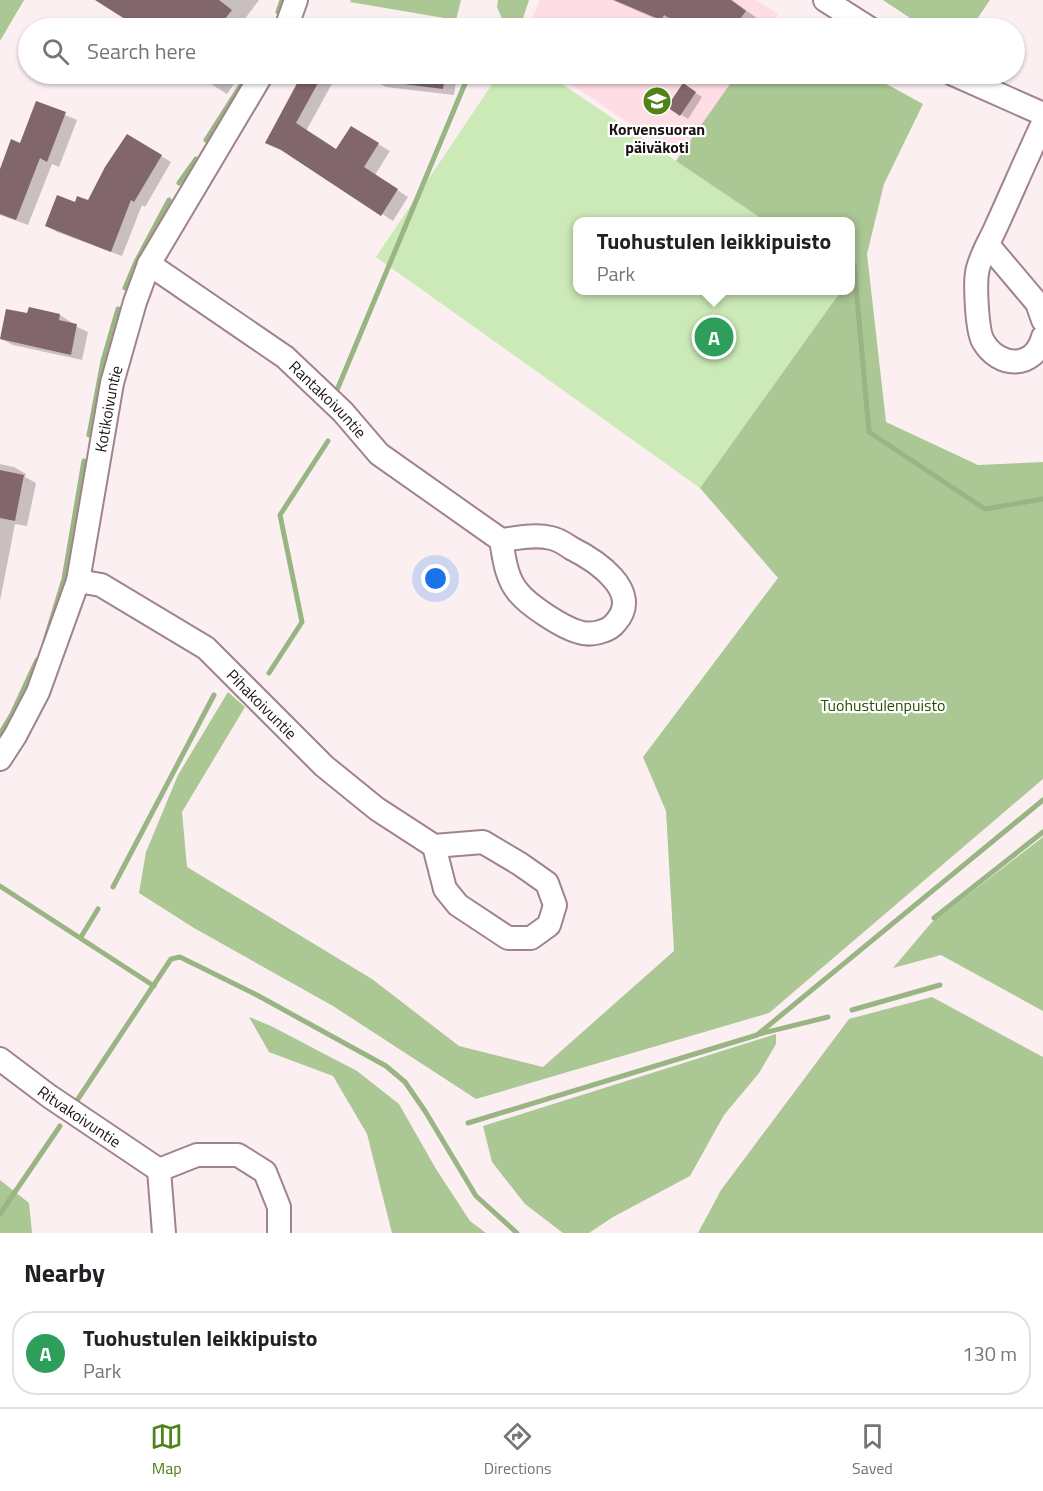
<!DOCTYPE html>
<meta charset="utf-8">
<style>
:root{--surface:#fff;--page:#f2f2f2;--text:#202124;--muted:#757577;--line:#e0e0e0;--accent:#508317}
body{margin:0;font-family:"Titillium Web",sans-serif;background:var(--page);color:var(--text)}
.you{position:absolute;left:436px;top:579px;width:21px;height:21px;margin:-15px;border:4px solid #fff;border-radius:50%;background:#1a73e8;box-shadow:0 0 0 9px #1a73e833}
.badge{display:grid;place-items:center;width:39px;height:39px;border-radius:50%;background:var(--accent);color:#fff;font-size:20px;font-weight:700}
.pin{position:absolute;translate:-50% -50%;border:3px solid #fff;box-shadow:0 2px 6px #0006}
.popup{position:absolute;left:573px;top:217px;width:282px;height:78px;box-sizing:border-box;display:grid;place-content:center;border-radius:12px;background:var(--surface);filter:drop-shadow(0 2px 4px #0005);font-size:20px;white-space:nowrap;color:var(--muted)}
.popup b{font-size:22px;color:var(--text)}
.popup::after{content:'';position:absolute;left:50%;top:100%;margin-left:-12px;border:12px solid transparent;border-top-color:var(--surface)}
.list{margin:0;padding:0;list-style:none}
h2{display:flex;justify-content:space-between;align-items:center;height:78px;margin:0;padding:0 24px;font-size:26px}
h2 small{font-size:20px;font-weight:400;color:var(--muted)}
.list li{display:grid;grid-template-columns:39px 1fr auto;gap:18px;align-items:center;box-sizing:border-box;height:84px;margin:0 12px 12px;padding:0 12px;border:2px solid var(--line);border-radius:24px}
.list b{display:block;font-size:22px;white-space:nowrap}
.list p{margin:0;font-size:20px;white-space:nowrap;color:var(--muted)}
.list em{font-size:20px;font-style:normal;color:var(--muted)}
.icon{flex:none;width:33px;height:33px;fill:none;stroke:currentColor;stroke-width:2;stroke-linecap:round;stroke-linejoin:round}
.map{position:relative;flex:none;width:1043px;height:1233px;overflow:hidden}
.search{position:absolute;background:var(--surface);box-shadow:0 2px 4px #0004;left:18px;right:18px;top:18px;height:66px;display:flex;align-items:center;gap:15px;box-sizing:border-box;padding:0 21px;border-radius:33px;color:var(--muted);font-size:22px}
.sheet{height:174px;background:var(--surface)}
nav{display:flex;justify-content:space-around;align-items:center;box-sizing:border-box;height:84px;border-top:2px solid var(--line);background:var(--surface);font-size:16px;color:var(--muted)}
nav a{display:grid;justify-items:center;gap:3px}
nav .on{color:var(--accent)}
.map>svg:first-child{display:block}
</style>
<div class="map">
<svg width="1043" height="1233" viewBox="0 0 1043 1233">
<rect width="100%" height="100%" fill="#fceff2"/>
<!-- built -->
<g fill="#fedde4">
<path d="M 540,0 L 756,0 L 778,14 L 768,28 L 528,28 Z"/>
<path d="M 556,74 L 737,74 L 679,157 Z"/>
</g>
<!-- green -->
<path fill="#cceab8" d="M 499,74 L 547,74 L 765,221 L 578,222 L 578,290 L 841,291 L 700,488 L 376,257 Z"/>
<!-- forest -->
<g fill="#aac794">
<path d="M 0,0 L 24,0 L 0,41 Z"/>
<path d="M 351,0 L 461,0 L 456,20 L 350,2 Z"/>
<path d="M 498,0 L 529,0 L 521,24 L 506,28 L 497,7 Z"/>
<path d="M 883,0 L 990,0 L 971,28 L 925,28 Z"/>
<path d="M 737,74 L 868,74 L 923,104 L 884,184 L 867,254 L 886,422 L 978,465 L 1043,462 L 1043,779 L 769,1013 L 476,1099 L 333,1006 L 194,928 L 139,893 L 146,852 L 178,775 L 228,692 L 245,707 L 182,812 L 187,867 L 372,979 L 459,1046 L 543,1067 L 674,951 L 666,811 L 643,757 L 778,578 L 700,488 L 841,291 L 850,290 L 850,222 L 765,221 L 676,161 Z"/>
<path d="M 1043,837 L 1043,1011 L 941,955 L 893,968 L 932,922 Z"/>
<path d="M 932,997 L 1043,1057 L 1043,1233 L 698,1233 L 721,1190 L 849,1019 Z"/>
<path d="M 249,1017 L 271,1026 L 357,1071 L 399,1104 L 436,1169 L 470,1221 L 486,1233 L 392,1233 L 367,1134 L 333,1076 L 269,1052 Z"/>
<path d="M 776,1034 L 776,1044 L 759,1073 L 724,1115 L 690,1176 L 613,1217 L 589,1233 L 563,1233 L 525,1204 L 492,1162 L 483,1126 Z"/>
<path d="M 0,1180 L 29,1203 L 32,1233 L 0,1233 Z"/>
</g>
<!-- shadow -->
<g fill="#0003">
<path d="M 98,0 L 259,0 L 238,28 L 142,28 Z"/>
<path d="M 612,0 L 732,0 L 761,21 L 755,28 L 691,28 L 680,22 L 677,28 Z"/>
<path d="M 388,26 L 406,28 L 387,28 Z"/>
<path d="M 195,74 L 241,74 L 227,94 Z"/>
<path d="M 304,74 L 323,74 L 334,80 L 306,131 L 336,150 L 351,128 L 390,151 L 375,175 L 408,197 L 393,221 L 289,154 L 267,142 Z"/>
<path d="M 337,74 L 457,74 L 454,95 L 386,87 L 376,82 L 343,77 Z"/>
<path d="M 683,85 L 702,97 L 688,119 L 669,107 Z"/>
<path d="M 37,103 L 77,120 L 59,167 L 52,164 L 28,225 L 0,215 L 0,174 L 21,144 Z"/>
<path d="M 128,136 L 171,162 L 145,207 L 142,205 L 122,256 L 57,232 L 47,226 L 76,204 L 88,202 Z"/>
<path d="M 60,315 L 71,322 L 71,324 L 88,332 L 82,360 L 13,345 L 1,339 Z"/>
<path d="M 0,464 L 14,467 L 26,474 L 25,477 L 36,483 L 27,526 L 15,524 L 0,601 Z"/>
</g>
<g fill="none" stroke-linecap="round" stroke-linejoin="round">
<!-- stream -->
<g stroke="#98b583" stroke-width="5">
<path d="M 278,12 L 282,0"/>
<path d="M 206,140 L 248,74"/>
<path d="M 179,183 L 196,159"/>
<path d="M 850,261 L 854,264 L 869,432 L 985,509 L 1043,499"/>
<path d="M 125,288 L 136,262 L 169,200"/>
<path d="M 337,390 L 469,74"/>
<path d="M 89,435 L 103,361 L 118,309"/>
<path d="M 45,641 L 64,579 L 84,461"/>
<path d="M 269,673 L 302,622 L 280,515 L 328,441"/>
<path d="M 0,734 L 12,714 L 37,660"/>
<path d="M 0,886 L 154,986"/>
<path d="M 113,887 L 214,695"/>
<path d="M 934,918 L 1043,832"/>
<path d="M 81,937 L 98,909"/>
<path d="M 852,1010 L 940,985"/>
<path d="M 759,1034 L 828,1017"/>
<path d="M 76,1102 L 171,959 L 180,957 L 255,994 L 386,1066 L 405,1082 L 425,1111 L 476,1196 L 517,1233"/>
<path d="M 468,1123 L 757,1035 L 1043,800"/>
<path d="M 0,1214 L 60,1126"/>
</g>
</g>
<!-- building -->
<g fill="#81666c">
<path d="M 95,0 L 219,0 L 232,10 L 218,28 L 139,28 Z"/>
<path d="M 614,0 L 731,0 L 746,11 L 733,28 L 688,28 L 664,15 L 661,20 Z"/>
<path d="M 302,74 L 323,74 L 296,123 L 336,149 L 351,126 L 379,143 L 364,167 L 398,189 L 381,216 L 281,150 L 265,143 Z"/>
<path d="M 396,74 L 445,74 L 443,89 L 396,83 Z"/>
<path d="M 683,83 L 696,92 L 680,116 L 667,107 Z"/>
<path d="M 36,101 L 66,112 L 47,162 L 40,158 L 16,220 L 0,214 L 0,169 L 11,139 L 20,143 Z"/>
<path d="M 127,134 L 162,155 L 134,202 L 131,200 L 111,252 L 45,226 L 57,195 L 75,202 L 77,196 L 88,200 L 105,167 Z"/>
<path d="M 29,307 L 60,314 L 59,320 L 77,324 L 71,355 L 0,339 L 6,309 L 27,313 Z"/>
<path d="M 0,470 L 24,475 L 15,521 L 0,518 Z"/>
</g>
<g fill="none" stroke-linecap="round" stroke-linejoin="round">
<!-- street casing -->
<g stroke="#a1848b" stroke-width="26">
<g id="street">
<path d="M 825,0 L 869,28"/>
<path d="M 286,28 L 296,0"/>
<path d="M 953,74 L 1043,114"/>
<path d="M 1043,123 C 1027,157 1012,192 996,227 C 990,241 979,258 977,273 C 975,286 977,331 983,341 C 998,368 1034,370 1043,337"/>
<path d="M 988,245 L 1037,303 L 1043,320"/>
<path id="s1" d="M 149,264 L 285,357 L 343,412 L 379,454 L 501,540 C 504,557 506,578 518,592 C 528,605 563,628 579,632 C 590,636 609,632 616,622 C 643,591 595,560 571,548 C 565,544 558,539 551,538 C 535,534 517,538 501,540"/>
<path id="s2" d="M 78,581 L 101,585 L 206,648 L 324,766 L 377,809 L 434,846 L 445,889 L 458,905 L 508,938 L 531,938 L 549,925 L 555,905 L 547,883 L 520,864 L 483,842 L 434,846"/>
<path id="s3" d="M 0,759 L 15,736 L 38,692 L 78,581 L 112,383 L 135,302 L 149,264 L 262,74"/>
<path id="s4" d="M 0,1059 L 49,1096 L 159,1170"/>
<path d="M 159,1170 L 197,1155 L 238,1155 L 265,1172 L 279,1207 L 279,1233"/>
<path d="M 159,1170 L 164,1233"/>
</g>
</g>
<!-- street -->
<use href="#street" stroke="#fff" stroke-width="22"/>
</g>
<!-- icons -->
<defs>
<g id="school-disc" transform="scale(1.5)"><circle r="9.5" fill="#508317" stroke="#fff"/><path d="M0-5L7-2L0 1L-7-2ZM-4 1L0 2.5L4 1V4Q0 6-4 4Z" fill="#fff"/></g>
</defs>
<g fill-rule="evenodd">
<use href="#school-disc" x="657" y="101"/>
</g>
<g text-anchor="middle" dominant-baseline="central" stroke-width="4.5" stroke-linejoin="round" paint-order="stroke">
<!-- poi labels -->
<g font-size="16" font-weight="bold" fill="#1c1214" stroke="#fff">
<text x="657" y="129">Korvensuoran<tspan x="657" dy="18">päiväkoti</tspan></text>
</g>
<!-- street labels -->
<g font-size="16" fill="#1c1214" stroke="#fff">
<text stroke="none"><textPath href="#s1" startOffset="225">Rantakoivuntie</textPath></text>
<text stroke="none"><textPath href="#s3" startOffset="370">Kotikoivuntie</textPath></text>
<text stroke="none"><textPath href="#s2" startOffset="225">Pihakoivuntie</textPath></text>
<text stroke="none"><textPath href="#s4" startOffset="98">Ritvakoivuntie</textPath></text>
</g>
<!-- park labels -->
<g font-size="16" fill="#294b00" stroke="#fff">
<text x="883" y="705">Tuohustulenpuisto</text>
</g>
</g>
</svg>
<div class="you"></div>
<div class="pin badge" style="left:714px;top:337px;background:#2e9e5b">A</div>
<div class="popup"><b>Tuohustulen leikkipuisto</b>Park</div>
<div class="search"><svg class="icon" aria-label="search" viewBox="0 0 24 24"><circle cx="10" cy="10" r="6"/><path d="M15 15l6 6"/></svg>Search here</div>
</div>
<section class="sheet">
<h2>Nearby<small></small></h2>
<ul class="list">
<li><span class="badge" style="background:#2e9e5b">A</span><div><b>Tuohustulen leikkipuisto</b><p>Park</p></div><em>130 m</em></li>
</ul>
</section>
<nav>
<a class="on"><svg class="icon" aria-label="map" viewBox="0 0 24 24"><path d="M3 6l6-2 6 2 6-2v14l-6 2-6-2-6 2zM9 4v14M15 6v14"/></svg>Map</a>
<a><svg class="icon" aria-label="directions" viewBox="0 0 24 24"><path d="M12 3l9 9-9 9-9-9zM9 14v-3h6M13 9l2 2-2 2"/></svg>Directions</a>
<a><svg class="icon" aria-label="saved" viewBox="0 0 24 24"><path d="M7 4h10v16l-5-4-5 4z"/></svg>Saved</a>
</nav>
